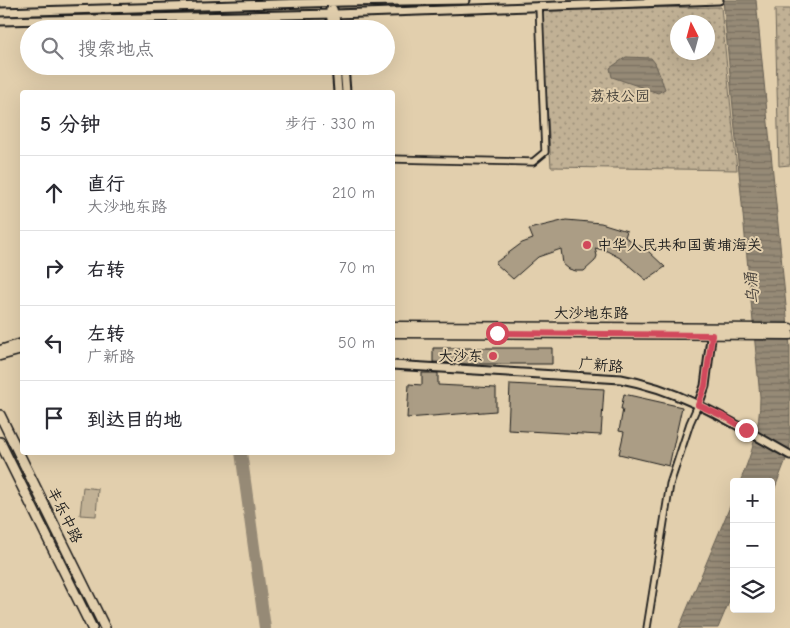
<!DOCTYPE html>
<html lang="zh">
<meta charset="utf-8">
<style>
:root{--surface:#fff;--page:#f7f7f7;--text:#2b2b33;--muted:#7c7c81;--line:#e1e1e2}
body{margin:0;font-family:"Comic Neue","LXGW WenKai TC",sans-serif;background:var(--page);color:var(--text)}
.controls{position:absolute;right:15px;bottom:15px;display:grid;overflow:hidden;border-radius:5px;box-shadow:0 5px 20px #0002}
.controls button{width:45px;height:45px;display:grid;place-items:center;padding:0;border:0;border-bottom:1px solid var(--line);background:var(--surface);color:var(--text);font:25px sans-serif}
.compass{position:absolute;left:670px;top:15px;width:45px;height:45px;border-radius:50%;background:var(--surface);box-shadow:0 5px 20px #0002;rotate:354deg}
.stop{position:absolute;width:15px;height:15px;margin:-11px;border:4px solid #d1495b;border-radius:50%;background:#fff}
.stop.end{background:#d1495b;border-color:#fff;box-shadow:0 1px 5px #0008}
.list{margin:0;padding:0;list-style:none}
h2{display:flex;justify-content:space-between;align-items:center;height:65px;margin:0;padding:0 20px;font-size:21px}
h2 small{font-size:16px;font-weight:400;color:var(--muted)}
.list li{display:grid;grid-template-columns:32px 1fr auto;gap:15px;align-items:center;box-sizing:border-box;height:75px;padding:0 20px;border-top:1px solid var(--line)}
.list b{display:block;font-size:19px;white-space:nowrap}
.list p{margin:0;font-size:16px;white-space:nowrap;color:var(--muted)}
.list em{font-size:16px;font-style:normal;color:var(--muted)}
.icon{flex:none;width:28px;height:28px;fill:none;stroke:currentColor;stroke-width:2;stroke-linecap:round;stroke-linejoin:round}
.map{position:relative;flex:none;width:790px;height:628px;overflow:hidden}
.search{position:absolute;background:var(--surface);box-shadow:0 5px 20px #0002;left:20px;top:20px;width:375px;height:55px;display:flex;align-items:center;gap:12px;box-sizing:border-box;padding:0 18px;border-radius:28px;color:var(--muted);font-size:19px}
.panel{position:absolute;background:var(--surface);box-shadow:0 5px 20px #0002;left:20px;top:90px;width:375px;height:365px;border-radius:5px}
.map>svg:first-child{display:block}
</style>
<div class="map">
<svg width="790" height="628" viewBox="0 0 790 628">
<defs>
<pattern id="park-dots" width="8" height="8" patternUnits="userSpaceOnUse" patternTransform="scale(1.25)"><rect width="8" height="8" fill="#c1b195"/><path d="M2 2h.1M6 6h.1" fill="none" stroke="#9c8f79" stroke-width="1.8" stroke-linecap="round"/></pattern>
<pattern id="water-rules" width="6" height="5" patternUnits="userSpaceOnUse" patternTransform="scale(1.25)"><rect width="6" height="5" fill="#968a76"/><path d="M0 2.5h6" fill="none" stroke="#7a7060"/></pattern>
</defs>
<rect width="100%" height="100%" fill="#e2cfad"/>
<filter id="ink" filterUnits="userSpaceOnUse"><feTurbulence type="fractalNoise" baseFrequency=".02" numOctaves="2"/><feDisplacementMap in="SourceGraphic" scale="10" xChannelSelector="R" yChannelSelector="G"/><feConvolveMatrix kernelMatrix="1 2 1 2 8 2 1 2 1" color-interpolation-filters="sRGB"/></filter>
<g filter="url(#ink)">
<!-- park -->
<g fill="url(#park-dots)" stroke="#6e6658" fill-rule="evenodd">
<path d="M 721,7 L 737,170 L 551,167 L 541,9 ZM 678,22 L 708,22 L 708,52 L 678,52 Z"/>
<path d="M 775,9 L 790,9 L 790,165 L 779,166 Z"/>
</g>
<!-- garden -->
<path fill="#c1b195" stroke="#6e6658" d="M 83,487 L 98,489 L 96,516 L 80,515 Z"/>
<!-- water -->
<g fill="url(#water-rules)" stroke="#655e52">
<path d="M 723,0 L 756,0 L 790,347 L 790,449 L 771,498 L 771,482 L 740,482 C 752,452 760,429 760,397 Z"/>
<path d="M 626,57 L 651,58 L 655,63 L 665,89 L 658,93 L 612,77 L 610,68 Z"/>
<path d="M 734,497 L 734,590 L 718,628 L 679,628 Z"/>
</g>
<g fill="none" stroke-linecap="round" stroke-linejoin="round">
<!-- river -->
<path stroke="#968a76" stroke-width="12" d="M 241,452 L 265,628"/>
</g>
<!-- building -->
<g fill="#ab9d85" stroke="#1c1c1c">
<path d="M 566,220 L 601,223 L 627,231 L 625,237 L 648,251 L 665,267 L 646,280 L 620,258 L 607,251 L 595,248 L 597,256 L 595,261 L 584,271 L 576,271 L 569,269 L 563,264 L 561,249 L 538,257 L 513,279 L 495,263 L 522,243 L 533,239 L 529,229 Z"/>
<path d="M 433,348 L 552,348 L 552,364 L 469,364 L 433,362 Z"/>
<path d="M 422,373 L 438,373 L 438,385 L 496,388 L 496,411 L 407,418 L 409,384 L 422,385 Z"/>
<path d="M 510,384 L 604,389 L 601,435 L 508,430 Z"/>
<path d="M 624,394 L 682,407 L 669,466 L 619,454 L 624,432 L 619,431 L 623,409 L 621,409 Z"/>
</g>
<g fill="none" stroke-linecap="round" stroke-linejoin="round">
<!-- minor casing -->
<g stroke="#1c1c1c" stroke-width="9">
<g id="minor">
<path d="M 392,159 L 533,162 L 545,152 L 539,6"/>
<path d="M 647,628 L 670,484 L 690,423 L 698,405"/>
</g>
</g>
<!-- tertiary casing -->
<g stroke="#1c1c1c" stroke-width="11">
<g id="tertiary">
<path d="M 333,9 L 338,29"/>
<path d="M 330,10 L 332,29"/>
<path d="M 0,12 L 343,2 L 466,0"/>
<path d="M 0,21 L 335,14 L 719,0"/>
<path d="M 336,66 L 338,92"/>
<path d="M 344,66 L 346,92"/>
<path d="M 392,365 L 621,379 C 683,390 736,425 790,455"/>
<path d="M 698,405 L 705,386 L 712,330"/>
</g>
</g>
<!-- secondary casing -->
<g stroke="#1c1c1c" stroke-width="11">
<g id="secondary">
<path d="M 392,326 L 790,328"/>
<path d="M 392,333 L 790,335"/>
<path d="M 0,350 L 22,343"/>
<path d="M 0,356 L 22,350"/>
</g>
</g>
<!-- primary casing -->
<g stroke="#1c1c1c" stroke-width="12">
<g id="primary">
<path d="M 0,415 L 105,628"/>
<path d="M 0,442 L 92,628"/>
</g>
</g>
<!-- minor -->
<use href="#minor" stroke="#e2cfad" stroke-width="5.5"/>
<!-- tertiary -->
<use href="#tertiary" stroke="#e2cfad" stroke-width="7"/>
<!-- secondary -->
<use href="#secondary" stroke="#e2cfad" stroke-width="8"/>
<!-- primary -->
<use href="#primary" stroke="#e2cfad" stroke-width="9"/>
</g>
</g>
<g fill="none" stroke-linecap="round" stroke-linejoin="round" filter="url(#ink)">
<!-- route -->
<path stroke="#d1495b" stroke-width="6" d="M 497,333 L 712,335 L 705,386 L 698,405 L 727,418 L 746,430"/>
</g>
<!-- markers -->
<g fill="#d1495b" stroke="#e2cfad" stroke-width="2">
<circle cx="587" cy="245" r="5"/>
<circle cx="493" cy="356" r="5"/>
</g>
<g text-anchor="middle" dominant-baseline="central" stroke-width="4" stroke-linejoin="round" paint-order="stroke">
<!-- park labels -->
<g font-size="15" fill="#45413a" stroke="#e2cfad">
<text x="620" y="96">荔枝公园</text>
</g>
<!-- poi labels -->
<g font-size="15" fill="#1c1c1c" stroke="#e2cfad" text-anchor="start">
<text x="597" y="245">中华人民共和国黄埔海关</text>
<text x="483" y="356" text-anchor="end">大沙东</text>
</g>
<!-- street labels -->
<g font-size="15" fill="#1c1c1c" stroke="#e2cfad">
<text x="591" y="313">大沙地东路</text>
<text transform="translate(601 365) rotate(5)">广新路</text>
<text transform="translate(65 515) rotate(64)">丰乐中路</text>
</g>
<!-- water labels -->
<g font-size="16" font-style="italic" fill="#47423c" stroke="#e2cfad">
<text transform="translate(752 288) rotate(-95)">乌涌</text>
</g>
</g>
</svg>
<div class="controls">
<button>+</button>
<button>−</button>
<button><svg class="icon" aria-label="layers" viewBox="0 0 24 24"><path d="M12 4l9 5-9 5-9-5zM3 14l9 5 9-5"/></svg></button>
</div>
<svg class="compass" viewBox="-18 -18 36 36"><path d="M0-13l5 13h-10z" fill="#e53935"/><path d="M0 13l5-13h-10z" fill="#7c7c81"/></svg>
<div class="stop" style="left:497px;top:333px"></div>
<div class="stop end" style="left:746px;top:430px"></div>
<div class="search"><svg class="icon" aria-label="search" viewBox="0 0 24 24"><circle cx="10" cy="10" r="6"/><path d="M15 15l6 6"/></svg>搜索地点</div>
<section class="panel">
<h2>5 分钟<small>步行 · 330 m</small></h2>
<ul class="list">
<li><svg class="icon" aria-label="ahead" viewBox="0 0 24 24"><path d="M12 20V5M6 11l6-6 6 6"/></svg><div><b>直行</b><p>大沙地东路</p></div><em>210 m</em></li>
<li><svg class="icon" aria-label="right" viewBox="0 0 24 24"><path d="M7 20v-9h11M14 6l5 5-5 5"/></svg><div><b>右转</b></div><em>70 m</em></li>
<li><svg class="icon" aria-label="left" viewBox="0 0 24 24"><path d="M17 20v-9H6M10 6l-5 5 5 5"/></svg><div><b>左转</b><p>广新路</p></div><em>50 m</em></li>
<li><svg class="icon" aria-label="arrive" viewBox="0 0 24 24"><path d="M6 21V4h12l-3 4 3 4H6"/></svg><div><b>到达目的地</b></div></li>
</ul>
</section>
</div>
